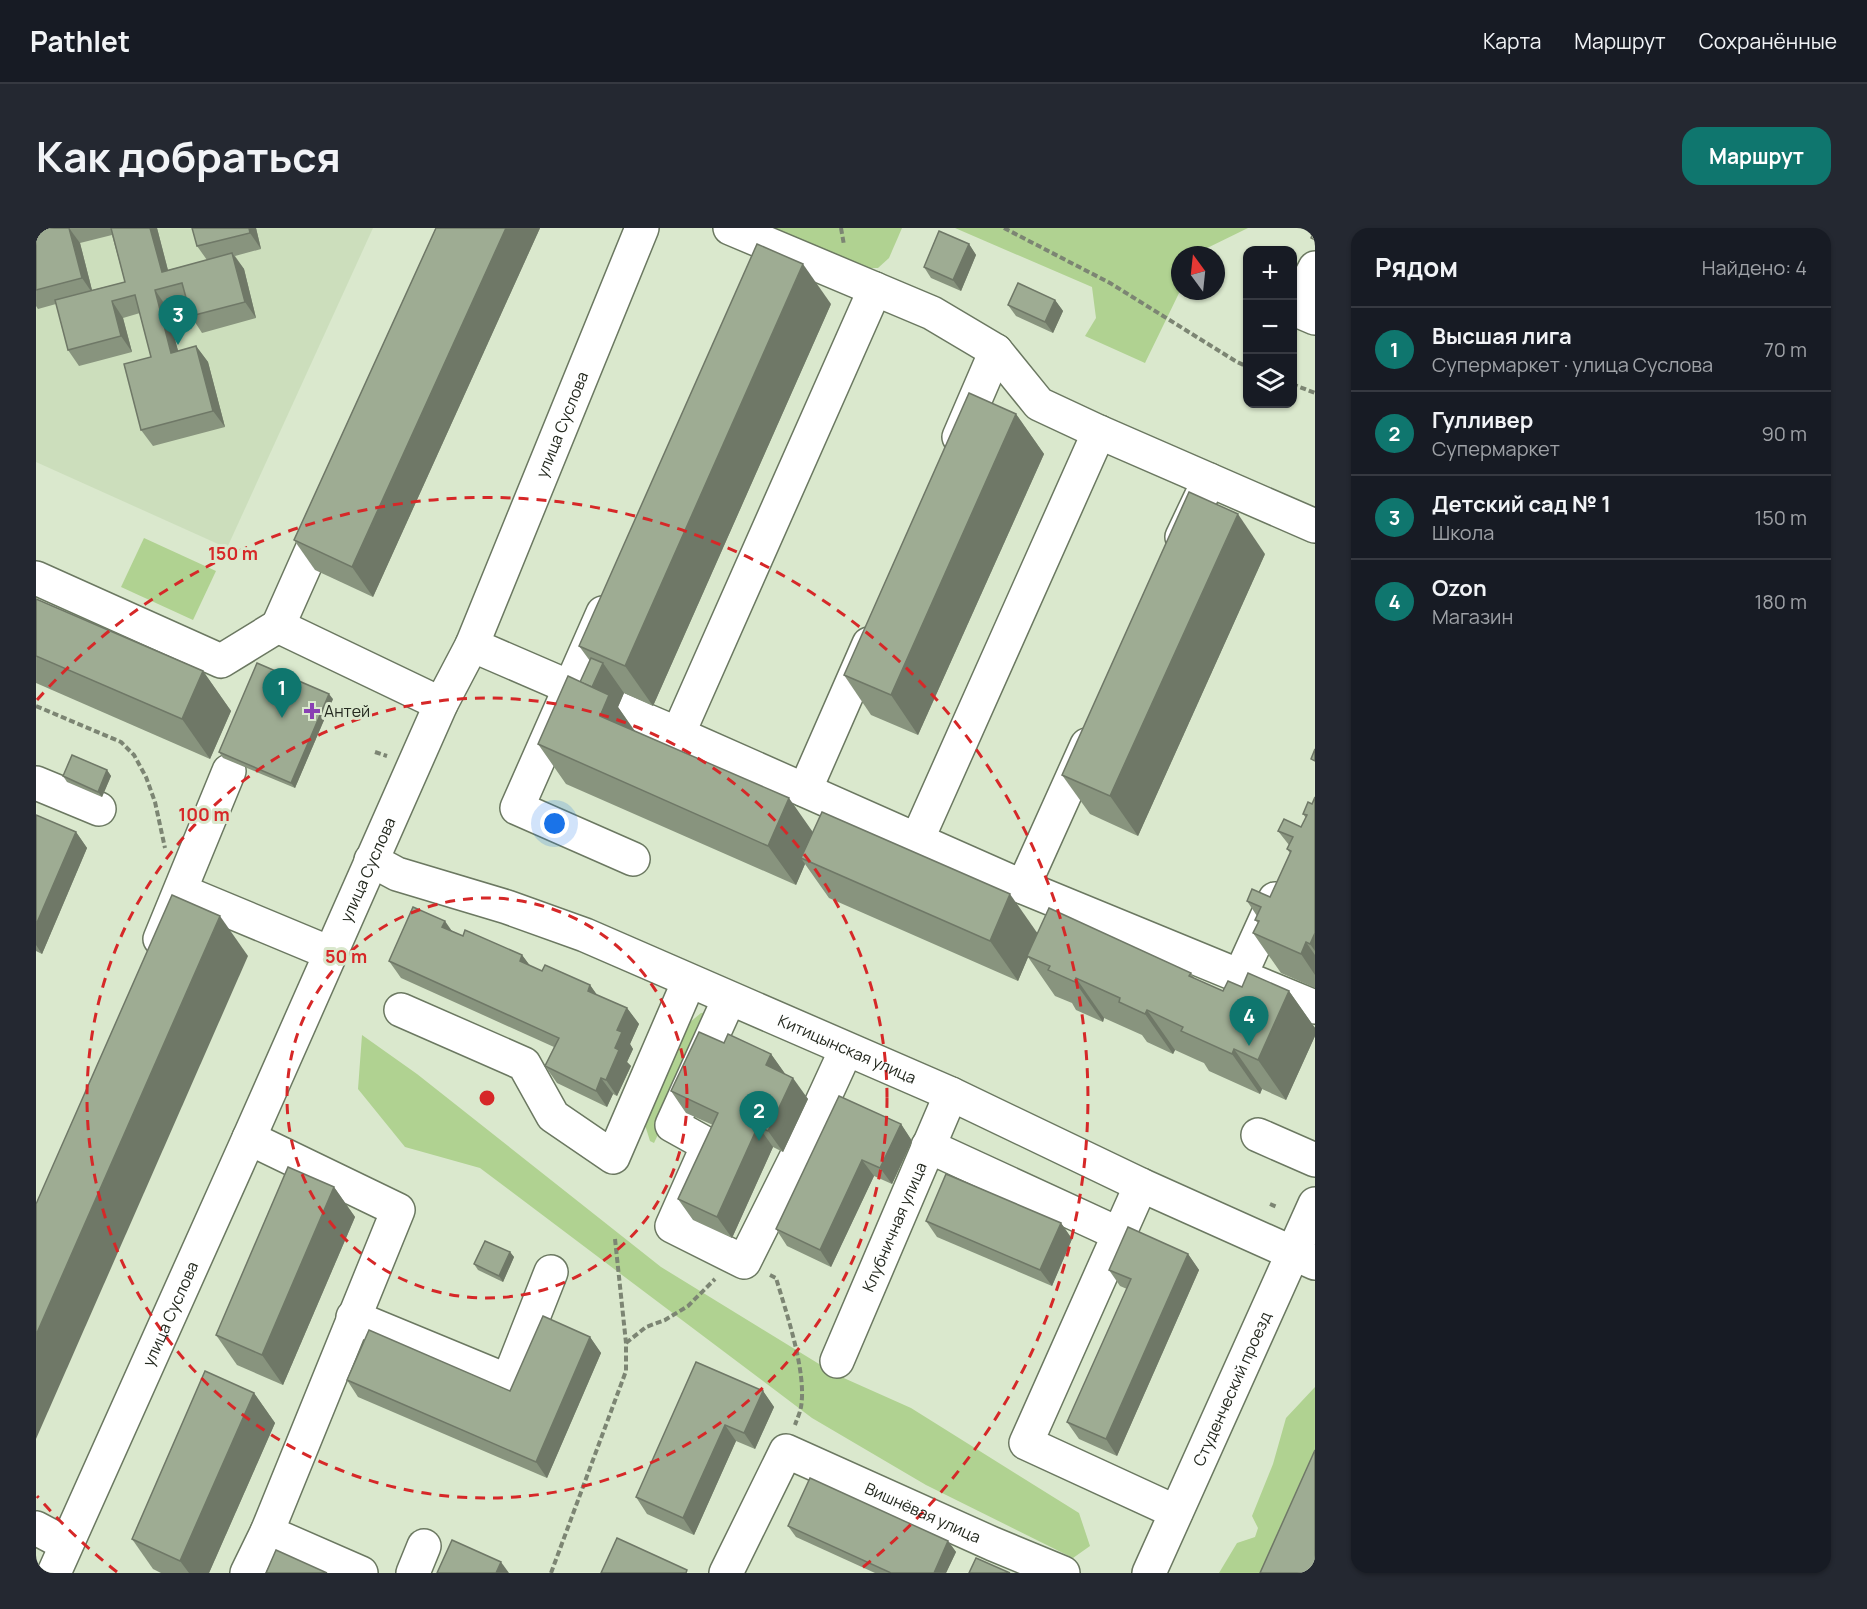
<!DOCTYPE html>
<html lang="ru">
<meta charset="utf-8">
<style>
:root{--surface:#171b24;--page:#242831;--text:#f1f3f6;--muted:#9ea1a6;--line:#363941;--accent:#0f766e}
body{margin:0;font-family:Manrope,sans-serif;background:var(--page);color:var(--text)}
.controls{position:absolute;right:18px;top:18px;display:grid;overflow:hidden;border-radius:12px;box-shadow:0 2px 4px #0004}
.controls button{width:54px;height:54px;display:grid;place-items:center;padding:0;border:0;border-bottom:2px solid var(--line);background:var(--surface);color:var(--text);font:30px sans-serif}
.compass{position:absolute;left:1135px;top:18px;width:54px;height:54px;border-radius:50%;background:var(--surface);box-shadow:0 2px 4px #0004;rotate:345deg}
.you{position:absolute;left:519px;top:596px;width:21px;height:21px;margin:-15px;border:4px solid #fff;border-radius:50%;background:#1a73e8;box-shadow:0 0 0 9px #1a73e833}
.badge{display:grid;place-items:center;width:39px;height:39px;border-radius:50%;background:var(--accent);color:#fff;font-size:20px;font-weight:700}
.pin{position:absolute;translate:-50% -50px;filter:drop-shadow(0 2px 3px #0008)}
.pin::after{content:'';position:absolute;top:32px;width:21px;height:18px;background:inherit;clip-path:polygon(0 0,100% 0,50% 100%)}
.list{margin:0;padding:0;list-style:none}
h2{display:flex;justify-content:space-between;align-items:center;height:78px;margin:0;padding:0 24px;font-size:26px}
h2 small{font-size:20px;font-weight:400;color:var(--muted)}
.list li{display:grid;grid-template-columns:39px 1fr auto;gap:18px;align-items:center;box-sizing:border-box;height:84px;padding:0 24px;border-top:2px solid var(--line)}
.list b{display:block;font-size:22px;white-space:nowrap}
.list p{margin:0;font-size:20px;white-space:nowrap;color:var(--muted)}
.list em{font-size:20px;font-style:normal;color:var(--muted)}
.icon{flex:none;width:33px;height:33px;fill:none;stroke:currentColor;stroke-width:2;stroke-linecap:round;stroke-linejoin:round}
.map{position:relative;flex:none;width:1279px;height:1345px;overflow:hidden;border-radius:18px}
header{display:flex;align-items:center;gap:36px;box-sizing:border-box;height:84px;padding:0 30px;background:var(--surface);border-bottom:2px solid var(--line)}
header strong{font-size:28px}
nav{display:flex;gap:33px;margin-inline-start:auto;font-size:21px}
.intro{display:flex;align-items:center;justify-content:space-between;box-sizing:border-box;height:144px;padding:0 36px}
h1{margin:0;font-size:42px}
.button{padding:15px 27px;border-radius:18px;background:var(--accent);color:#fff;font-size:21px;font-weight:700}
main{display:flex;gap:36px;padding:0 36px}
aside{flex:1;background:var(--surface);border-radius:18px;box-shadow:0 2px 4px #0004}
.map>svg:first-child{display:block}
</style>
<header>
<strong>Pathlet</strong>
<nav><a>Карта</a><a>Маршрут</a><a>Сохранённые</a></nav>
</header>
<div class="intro"><h1>Как добраться</h1><a class="button">Маршрут</a></div>
<main>
<div class="map">
<svg width="1279" height="1345" viewBox="0 0 1279 1345">
<rect width="100%" height="100%" fill="#dae8cd"/>
<!-- built -->
<path fill="#ccdebc" d="M 0,0 L 337,0 L 191,320 L 0,234 Z"/>
<!-- green -->
<g fill="#b0d291">
<path d="M 732,0 L 866,0 L 853,30 L 842,40 L 828,40 Z"/>
<path d="M 919,0 L 1212,0 L 1163,24 L 1161,27 L 1144,27 L 1144,63 L 1109,135 L 1049,108 L 1060,90 L 1056,59 Z"/>
<path d="M 108,310 L 180,343 L 157,392 L 85,359 Z"/>
<path d="M 672,784 L 677,790 L 618,915 L 614,913 L 609,897 L 653,795 L 665,785 Z"/>
<path d="M 326,807 L 381,846 L 625,1039 L 801,1147 L 875,1180 L 1043,1285 L 1054,1318 L 1037,1330 L 890,1257 L 776,1190 L 444,940 L 369,919 L 322,861 Z"/>
<path d="M 1279,1159 L 1279,1248 L 1236,1345 L 1183,1345 L 1201,1315 L 1219,1309 L 1222,1300 L 1216,1288 L 1237,1236 L 1250,1190 Z"/>
</g>
<g fill="none" stroke-linecap="round" stroke-linejoin="round">
<!-- minor casing -->
<g stroke="#6b7861" stroke-width="36">
<g id="minor">
<path d="M 694,0 L 839,61 L 642,506 L 881,612 L 1063,204"/>
<path d="M 1279,40 L 1258,81 L 1279,90"/>
<path d="M 839,61 L 896,85 L 960,123 L 1003,176 L 1063,204 L 1279,298"/>
<path d="M 923,209 L 960,123"/>
<path d="M 290,290 L 242,398 L 405,476"/>
<path d="M 1146,309 L 1173,252"/>
<path d="M 0,350 L 185,433 L 242,398"/>
<path d="M 567,385 L 481,580 L 597,631"/>
<path d="M 436,417 L 554,468"/>
<path d="M 581,480 L 642,506"/>
<path d="M 0,555 L 63,581"/>
<path d="M 769,562 L 833,416"/>
<path d="M 881,612 L 987,659 L 1051,517"/>
<path id="s1" d="M 335,632 L 361,646 L 471,679 L 549,707 L 915,866 L 1105,957 L 1279,1035"/>
<path d="M 987,659 L 1279,779"/>
<path d="M 145,663 L 294,725"/>
<path d="M 124,711 L 193,543"/>
<path d="M 1204,748 L 1239,671"/>
<path d="M 693,771 L 636,897 L 672,917 L 636,998 L 708,1034 L 765,920 L 810,822"/>
<path d="M 365,782 L 488,836 L 517,888 L 577,929 L 653,753"/>
<path d="M 1222,907 L 1279,932"/>
<path d="M 892,918 L 1083,1006"/>
<path d="M 1105,957 L 990,1215 L 1140,1284"/>
<path d="M 317,1089 L 472,1153 L 515,1044"/>
<path id="s2" d="M 801,1133 L 915,866"/>
<path d="M 0,1300 L 30,1316"/>
<path d="M 231,1304 L 325,1345"/>
<path id="s3" d="M 18,1345 L 213,910 L 405,476 L 436,417 L 606,0"/>
<path d="M 211,1345 L 231,1304 L 362,982 L 213,910"/>
<path d="M 377,1345 L 388,1318"/>
<path id="s4" d="M 690,1345 L 750,1223 L 957,1316 L 1027,1345"/>
<path id="s5" d="M 1113,1345 L 1279,976"/>
</g>
</g>
<!-- path -->
<g stroke="#7c8573" stroke-width="4" stroke-dasharray="6 3" stroke-linecap="butt">
<path d="M 805,0 L 808,17"/>
<path d="M 968,0 L 1074,55 L 1201,134 L 1212,139"/>
<path d="M 1256,156 L 1279,165"/>
<path d="M 0,478 L 85,514 L 98,527 L 110,549 L 119,574 L 129,620"/>
<path d="M 339,524 L 351,528"/>
<path d="M 1234,976 L 1241,979"/>
<path d="M 734,1047 L 740,1050 C 750,1084 771,1144 765,1179 C 764,1185 761,1191 759,1197"/>
<path d="M 590,1115 L 610,1099 L 629,1092 L 652,1078 L 679,1051"/>
<path d="M 515,1345 L 590,1143 L 590,1115 L 579,1011"/>
</g>
<!-- minor -->
<use href="#minor" stroke="#fff" stroke-width="33"/>
</g>
<!-- wall -->
<g fill="#88947e" fill-rule="evenodd">
<path d="M 0,0 L 121,0 L 132,42 L 171,32 L 161,18 L 220,0 L 225,21 L 199,28 L 208,41 L 220,90 L 166,105 L 155,88 L 151,73 L 130,78 L 142,123 L 160,118 L 172,134 L 189,199 L 117,218 L 105,202 L 115,129 L 104,85 L 87,90 L 96,124 L 43,138 L 32,122 L 20,76 L 2,81 L 0,78 ZM 76,7 L 89,54 L 56,62 L 44,15 Z"/>
<path d="M 400,0 L 504,0 L 337,369 L 279,342 L 258,312 Z"/>
<path d="M 933,16 L 940,27 L 925,63 L 895,50 L 888,39 Z"/>
<path d="M 1019,72 L 1027,83 L 1017,105 L 980,88 L 972,77 Z"/>
<path d="M 795,76 L 617,478 L 588,465 L 582,479 L 599,503 L 777,605 L 1002,705 L 1155,745 L 1159,751 L 1187,763 L 1206,759 L 1253,763 L 1279,800 L 1279,808 L 1250,872 L 1226,861 L 1224,866 L 1173,843 L 1168,835 L 1161,832 L 1139,822 L 1137,826 L 1111,814 L 1106,807 L 1068,790 L 1067,794 L 1040,782 L 1036,775 L 1019,768 L 992,729 L 982,753 L 793,670 L 769,636 L 760,657 L 530,556 L 502,516 L 544,454 L 554,433 L 543,418 Z"/>
<path d="M 980,186 L 1008,226 L 882,507 L 835,487 L 808,447 Z"/>
<path d="M 1229,326 L 1102,608 L 1054,586 L 1026,547 Z"/>
<path d="M 0,371 L 167,443 L 195,483 L 174,531 L 0,455 Z"/>
<path d="M 297,471 L 259,560 L 187,530 L 183,524 Z"/>
<path d="M 71,542 L 75,548 L 66,569 L 31,554 L 27,548 Z"/>
<path d="M 1279,569 L 1279,760 L 1245,745 L 1217,705 L 1222,695 L 1219,692 L 1221,688 L 1211,673 L 1234,669 L 1254,625 L 1251,621 L 1253,617 L 1242,603 L 1265,599 L 1270,590 L 1267,586 L 1276,576 Z"/>
<path d="M 0,587 L 40,604 L 51,620 L 6,726 L 0,723 Z"/>
<path d="M 416,704 L 427,708 L 486,727 L 494,738 L 506,743 L 554,757 L 561,767 L 591,780 L 603,796 L 594,816 L 597,821 L 591,834 L 595,838 L 581,868 L 577,866 L 571,879 L 521,855 L 509,838 L 518,819 L 365,750 L 353,733 Z"/>
<path d="M 688,815 L 735,826 L 749,846 L 772,871 L 747,924 L 737,919 L 696,1010 L 657,992 L 642,971 L 677,897 L 650,885 L 635,863 Z"/>
<path d="M 865,896 L 876,913 L 856,956 L 838,948 L 795,1039 L 751,1018 L 740,1001 Z"/>
<path d="M 298,959 L 319,989 L 247,1157 L 201,1137 L 180,1107 Z"/>
<path d="M 890,993 L 1025,995 L 1036,1011 L 1016,1058 L 901,1009 Z"/>
<path d="M 474,1024 L 478,1029 L 467,1054 L 442,1042 L 438,1036 Z"/>
<path d="M 1152,1026 L 1163,1042 L 1081,1228 L 1043,1211 L 1031,1194 L 1091,1061 L 1084,1058 L 1073,1042 Z"/>
<path d="M 554,1109 L 565,1125 L 511,1250 L 322,1169 L 311,1152 L 474,1163 Z"/>
<path d="M 727,1163 L 738,1179 L 719,1221 L 700,1213 L 658,1307 L 611,1286 L 600,1269 Z"/>
<path d="M 218,1165 L 239,1195 L 173,1345 L 125,1345 L 117,1341 L 96,1311 Z"/>
<path d="M 752,1298 L 912,1313 L 920,1324 L 910,1345 L 839,1345 L 760,1309 Z"/>
</g>
<!-- shaded-wall -->
<g fill="#6f7867">
<path d="M 33,0 L 44,15 L 57,66 L 46,50 Z"/>
<path d="M 114,0 L 121,0 L 136,58 L 126,44 Z"/>
<path d="M 213,0 L 220,0 L 225,21 L 214,5 Z"/>
<path d="M 470,0 L 504,0 L 337,369 L 316,339 Z"/>
<path d="M 933,16 L 940,27 L 925,63 L 917,52 Z"/>
<path d="M 196,25 L 208,41 L 220,90 L 209,74 Z"/>
<path d="M 767,36 L 795,76 L 617,478 L 589,438 Z"/>
<path d="M 119,62 L 130,78 L 147,141 L 135,125 Z"/>
<path d="M 1019,72 L 1027,83 L 1017,105 L 1009,94 Z"/>
<path d="M 76,73 L 87,90 L 96,124 L 85,108 Z"/>
<path d="M 160,118 L 172,134 L 189,199 L 177,183 Z"/>
<path d="M 980,186 L 1008,226 L 882,507 L 855,467 Z"/>
<path d="M 1202,286 L 1229,326 L 1102,608 L 1074,568 Z"/>
<path d="M 567,435 L 588,465 L 582,479 L 601,507 L 564,488 L 554,465 Z"/>
<path d="M 167,443 L 195,483 L 174,531 L 146,491 Z"/>
<path d="M 293,466 L 297,471 L 259,560 L 255,555 Z"/>
<path d="M 71,542 L 75,548 L 66,569 L 62,564 Z"/>
<path d="M 753,570 L 781,610 L 765,630 L 769,636 L 760,657 L 732,618 Z"/>
<path d="M 40,604 L 51,620 L 6,726 L 0,717 L 0,697 Z"/>
<path d="M 974,666 L 1002,706 L 982,753 L 954,713 Z"/>
<path d="M 184,688 L 212,728 L 0,1211 L 0,1107 Z"/>
<path d="M 409,693 L 420,709 L 406,699 Z"/>
<path d="M 1279,705 L 1279,723 L 1274,716 Z"/>
<path d="M 1270,714 L 1279,727 L 1279,747 L 1265,726 Z"/>
<path d="M 486,727 L 498,743 L 484,733 Z"/>
<path d="M 1040,750 L 1068,790 L 1067,794 L 1039,754 Z"/>
<path d="M 554,757 L 566,774 L 552,763 Z"/>
<path d="M 1253,763 L 1279,800 L 1279,808 L 1250,872 L 1222,832 Z"/>
<path d="M 591,780 L 603,796 L 594,816 L 597,821 L 591,834 L 595,838 L 581,868 L 570,852 L 579,820 L 581,802 Z"/>
<path d="M 1111,782 L 1139,822 L 1137,826 L 1109,786 Z"/>
<path d="M 1198,821 L 1226,861 L 1224,866 L 1196,826 Z"/>
<path d="M 735,826 L 750,847 L 730,837 Z"/>
<path d="M 565,850 L 577,866 L 571,879 L 560,863 Z"/>
<path d="M 757,850 L 772,871 L 747,924 L 732,903 Z"/>
<path d="M 865,896 L 876,913 L 856,956 L 844,940 Z"/>
<path d="M 722,898 L 737,919 L 696,1010 L 681,989 Z"/>
<path d="M 826,932 L 838,948 L 795,1039 L 784,1022 Z"/>
<path d="M 298,959 L 319,989 L 247,1157 L 226,1127 Z"/>
<path d="M 1025,995 L 1036,1011 L 1016,1058 L 1004,1042 Z"/>
<path d="M 474,1024 L 478,1029 L 467,1054 L 463,1048 Z"/>
<path d="M 1152,1026 L 1163,1042 L 1081,1228 L 1070,1211 Z"/>
<path d="M 554,1109 L 565,1125 L 511,1250 L 500,1234 Z"/>
<path d="M 727,1163 L 738,1179 L 719,1221 L 708,1205 Z"/>
<path d="M 218,1165 L 239,1195 L 173,1345 L 153,1345 L 144,1333 Z"/>
<path d="M 689,1197 L 700,1213 L 658,1307 L 647,1290 Z"/>
<path d="M 912,1313 L 920,1324 L 910,1345 L 898,1345 Z"/>
<path d="M 465,1334 L 473,1345 L 460,1345 Z"/>
</g>
<!-- building -->
<g fill="#9eac93" stroke="#6f7867" stroke-width="1.5">
<path d="M 0,0 L 33,0 L 46,50 L 0,62 Z"/>
<path d="M 75,0 L 114,0 L 126,44 L 196,25 L 209,74 L 155,88 L 146,55 L 119,62 L 135,125 L 160,118 L 177,183 L 105,202 L 88,136 L 115,129 L 99,67 L 76,73 L 85,108 L 32,122 L 19,72 L 89,54 Z"/>
<path d="M 156,0 L 213,0 L 214,5 L 161,18 Z"/>
<path d="M 400,0 L 470,0 L 316,339 L 258,312 Z"/>
<path d="M 1279,0 L 1279,12 L 1275,10 Z"/>
<path d="M 903,3 L 933,16 L 917,52 L 888,39 Z"/>
<path d="M 721,16 L 767,36 L 589,438 L 543,418 Z"/>
<path d="M 982,55 L 1019,72 L 1009,94 L 972,77 Z"/>
<path d="M 933,165 L 980,186 L 855,467 L 808,447 Z"/>
<path d="M 1153,264 L 1202,286 L 1074,568 L 1026,547 Z"/>
<path d="M 0,371 L 167,443 L 146,491 L 0,428 Z"/>
<path d="M 555,430 L 567,435 L 556,459 L 544,454 Z"/>
<path d="M 221,435 L 293,466 L 255,555 L 183,524 Z"/>
<path d="M 532,448 L 573,467 L 564,488 L 753,570 L 732,618 L 502,516 Z"/>
<path d="M 1279,521 L 1279,533 L 1275,531 Z"/>
<path d="M 36,527 L 71,542 L 62,564 L 27,548 Z"/>
<path d="M 1279,569 L 1279,705 L 1274,716 L 1270,714 L 1265,726 L 1217,705 L 1223,693 L 1219,692 L 1225,679 L 1211,673 L 1216,661 L 1234,669 L 1255,623 L 1251,621 L 1257,609 L 1242,603 L 1248,591 L 1265,599 L 1271,587 L 1267,586 L 1272,574 L 1276,576 Z"/>
<path d="M 786,584 L 974,666 L 954,713 L 765,630 Z"/>
<path d="M 0,587 L 40,604 L 0,697 Z"/>
<path d="M 136,667 L 184,688 L 0,1107 L 0,976 Z"/>
<path d="M 377,679 L 409,693 L 406,699 L 427,708 L 429,702 L 486,727 L 484,733 L 506,743 L 509,737 L 554,757 L 552,763 L 591,780 L 581,802 L 586,804 L 579,820 L 583,822 L 570,852 L 565,850 L 560,863 L 509,838 L 523,810 L 353,733 Z"/>
<path d="M 1013,680 L 1155,745 L 1153,748 L 1187,763 L 1192,753 L 1206,759 L 1212,745 L 1253,763 L 1222,832 L 1198,821 L 1196,826 L 1145,803 L 1147,799 L 1111,782 L 1109,786 L 1083,774 L 1084,770 L 1040,750 L 1039,754 L 1012,742 L 1014,738 L 991,728 Z"/>
<path d="M 663,804 L 688,815 L 692,806 L 735,826 L 730,837 L 757,850 L 732,903 L 722,898 L 681,989 L 642,971 L 682,885 L 635,863 Z"/>
<path d="M 803,868 L 865,896 L 844,940 L 826,932 L 784,1022 L 740,1001 Z"/>
<path d="M 252,939 L 298,959 L 226,1127 L 180,1107 Z"/>
<path d="M 910,946 L 1025,995 L 1004,1042 L 890,993 Z"/>
<path d="M 1092,999 L 1152,1026 L 1070,1211 L 1031,1194 L 1095,1051 L 1073,1042 Z"/>
<path d="M 449,1013 L 474,1024 L 463,1048 L 438,1036 Z"/>
<path d="M 507,1088 L 554,1109 L 500,1234 L 311,1152 L 333,1102 L 474,1163 Z"/>
<path d="M 660,1134 L 727,1163 L 708,1205 L 689,1197 L 647,1290 L 600,1269 Z"/>
<path d="M 169,1143 L 218,1165 L 144,1333 L 96,1311 Z"/>
<path d="M 1279,1222 L 1279,1345 L 1224,1345 Z"/>
<path d="M 774,1250 L 912,1313 L 898,1345 L 855,1345 L 752,1298 Z"/>
<path d="M 581,1310 L 651,1342 L 650,1345 L 565,1345 Z"/>
<path d="M 416,1312 L 465,1334 L 460,1345 L 401,1345 Z"/>
<path d="M 240,1322 L 291,1345 L 230,1345 Z"/>
<path d="M 940,1330 L 974,1345 L 933,1345 Z"/>
</g>
<!-- distance rings -->
<g fill="none" stroke="#d62828" stroke-width="3" stroke-dasharray="10 8">
<circle cx="451" cy="870" r="200"/>
<circle cx="451" cy="870" r="400"/>
<path d="M81 1344A601 601 0 0 1 1 1268M1 472A601 601 0 1 1 821 1344"/>
</g>
<!-- markers -->
<path fill="#8940b3" stroke="#dae8cd" stroke-width="2" d="M273 474h6v6h6v6h-6v6h-6v-6h-6v-6h6z"/>
<g text-anchor="middle" dominant-baseline="central" stroke-width="6" stroke-linejoin="round" paint-order="stroke">
<!-- street labels -->
<g font-size="16" fill="#24291f" stroke="#dae8cd">
<text stroke="none"><textPath href="#s3" startOffset="1256">улица Суслова</textPath></text>
<text stroke="none"><textPath href="#s3" startOffset="770">улица Суслова</textPath></text>
<text stroke="none"><textPath href="#s1" startOffset="513">Китицынская улица</textPath></text>
<text stroke="none"><textPath href="#s2" startOffset="146">Клубничная улица</textPath></text>
<text stroke="none"><textPath href="#s3" startOffset="284">улица Суслова</textPath></text>
<text stroke="none"><textPath href="#s5" startOffset="202">Студенческий проезд</textPath></text>
<text stroke="none"><textPath href="#s4" startOffset="286">Вишнёвая улица</textPath></text>
</g>
<!-- poi labels -->
<g font-size="16" fill="#24291f" stroke="#dae8cd" text-anchor="start">
<text x="288" y="483">Антей</text>
</g>
</g>
<circle cx="451" cy="870" r="9" fill="#d62828" stroke="#dae8cd" stroke-width="3"/>
<g font-size="18" text-anchor="middle" font-weight="bold" fill="#d62828" stroke="#dae8cd" stroke-width="6" stroke-linejoin="round" paint-order="stroke">
<text x="197" y="332">150 m</text>
<text x="168" y="593">100 m</text>
<text x="310" y="735">50 m</text>
</g>
</svg>
<div class="controls">
<button>+</button>
<button>−</button>
<button><svg class="icon" aria-label="layers" viewBox="0 0 24 24"><path d="M12 4l9 5-9 5-9-5zM3 14l9 5 9-5"/></svg></button>
</div>
<svg class="compass" viewBox="-18 -18 36 36"><path d="M0-13l5 13h-10z" fill="#e53935"/><path d="M0 13l5-13h-10z" fill="#9ea1a6"/></svg>
<div class="you"></div>
<div class="pin badge" style="left:246px;top:490px">1</div>
<div class="pin badge" style="left:723px;top:913px">2</div>
<div class="pin badge" style="left:142px;top:117px">3</div>
<div class="pin badge" style="left:1213px;top:818px">4</div>
</div>
<aside>
<h2>Рядом<small>Найдено: 4</small></h2>
<ul class="list">
<li><span class="badge">1</span><div><b>Высшая лига</b><p>Супермаркет · улица Суслова</p></div><em>70 m</em></li>
<li><span class="badge">2</span><div><b>Гулливер</b><p>Супермаркет</p></div><em>90 m</em></li>
<li><span class="badge">3</span><div><b>Детский сад № 1</b><p>Школа</p></div><em>150 m</em></li>
<li><span class="badge">4</span><div><b>Ozon</b><p>Магазин</p></div><em>180 m</em></li>
</ul>
</aside>
</main>
